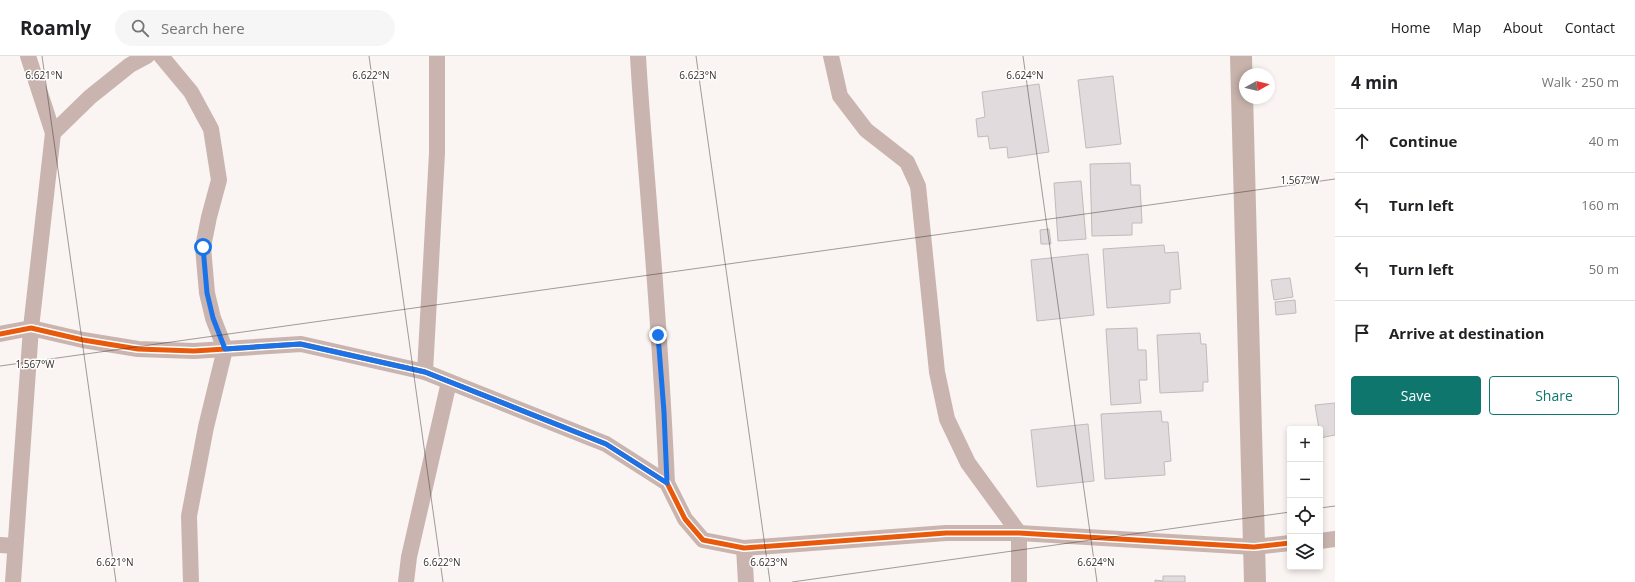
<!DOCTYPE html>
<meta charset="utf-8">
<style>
:root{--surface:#fff;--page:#f6f6f6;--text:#202124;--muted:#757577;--line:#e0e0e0;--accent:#0f766e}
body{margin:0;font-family:"Open Sans",sans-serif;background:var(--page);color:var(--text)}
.controls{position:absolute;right:12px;bottom:12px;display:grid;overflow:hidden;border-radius:4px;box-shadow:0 2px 6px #0003}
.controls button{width:36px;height:36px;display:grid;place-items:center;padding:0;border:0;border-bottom:1px solid var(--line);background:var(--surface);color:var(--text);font:20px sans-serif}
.compass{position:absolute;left:1239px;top:12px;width:36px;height:36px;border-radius:50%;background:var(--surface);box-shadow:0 2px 6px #0003;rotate:82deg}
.stop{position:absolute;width:12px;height:12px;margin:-9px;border:3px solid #1a73e8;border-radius:50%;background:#fff}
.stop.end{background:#1a73e8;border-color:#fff;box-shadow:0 1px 4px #0008}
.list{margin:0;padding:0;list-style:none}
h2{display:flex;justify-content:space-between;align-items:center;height:52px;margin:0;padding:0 16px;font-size:17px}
h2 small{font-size:13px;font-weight:400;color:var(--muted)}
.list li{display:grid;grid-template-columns:26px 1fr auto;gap:12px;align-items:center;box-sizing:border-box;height:64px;padding:0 16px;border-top:1px solid var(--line)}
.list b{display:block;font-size:15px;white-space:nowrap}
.list em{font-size:13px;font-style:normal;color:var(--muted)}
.actions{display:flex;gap:8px;padding:12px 16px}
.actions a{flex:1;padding:9px 0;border:1px solid var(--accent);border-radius:4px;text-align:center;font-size:14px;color:var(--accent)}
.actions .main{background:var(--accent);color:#fff}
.icon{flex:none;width:22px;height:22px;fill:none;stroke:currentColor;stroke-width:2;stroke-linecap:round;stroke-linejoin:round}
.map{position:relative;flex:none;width:1335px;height:526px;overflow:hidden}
header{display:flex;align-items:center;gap:24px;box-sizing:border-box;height:56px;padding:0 20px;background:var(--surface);border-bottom:1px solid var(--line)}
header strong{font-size:19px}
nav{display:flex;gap:22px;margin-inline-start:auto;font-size:14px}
.search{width:280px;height:36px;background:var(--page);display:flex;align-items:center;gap:10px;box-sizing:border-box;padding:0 14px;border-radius:22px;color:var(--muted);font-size:15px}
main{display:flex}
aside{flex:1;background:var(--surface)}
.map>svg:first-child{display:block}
</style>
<header>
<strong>Roamly</strong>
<div class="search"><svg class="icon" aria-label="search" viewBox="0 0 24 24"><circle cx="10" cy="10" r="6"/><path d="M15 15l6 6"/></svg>Search here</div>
<nav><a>Home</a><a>Map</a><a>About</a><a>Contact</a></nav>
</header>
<main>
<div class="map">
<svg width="1335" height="526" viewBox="0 0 1335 526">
<rect width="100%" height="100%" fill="#faf4f2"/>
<!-- building -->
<g fill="#e1dbde" stroke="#c0bbbd">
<path d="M 1113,20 L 1121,88 L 1086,92 L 1078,24 Z"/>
<path d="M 1039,28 L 1049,96 L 1008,102 L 1007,91 L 990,93 L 988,80 L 978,81 L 976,63 L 985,61 L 982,36 Z"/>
<path d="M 1130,107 L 1131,129 L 1140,129 L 1142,167 L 1132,167 L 1132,179 L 1092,180 L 1090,108 Z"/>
<path d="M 1081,125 L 1086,183 L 1058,185 L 1054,127 Z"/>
<path d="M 1049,173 L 1051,188 L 1041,188 L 1040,174 Z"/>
<path d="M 1164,189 L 1165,197 L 1178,196 L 1181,233 L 1170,234 L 1170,247 L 1107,252 L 1103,193 Z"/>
<path d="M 1088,198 L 1094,259 L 1037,265 L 1031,204 Z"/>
<path d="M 1290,222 L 1293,241 L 1274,244 L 1271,224 Z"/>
<path d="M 1295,244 L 1296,257 L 1276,259 L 1275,246 Z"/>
<path d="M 1137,272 L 1138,294 L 1146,294 L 1147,324 L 1139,324 L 1141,347 L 1111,349 L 1106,273 Z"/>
<path d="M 1200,277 L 1201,288 L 1206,288 L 1208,326 L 1203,326 L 1203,335 L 1160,337 L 1157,279 Z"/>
<path d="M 1335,347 L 1335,379 L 1320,382 L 1320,373 L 1319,373 L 1315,349 Z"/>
<path d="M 1161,355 L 1162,366 L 1168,366 L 1171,405 L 1164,406 L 1165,419 L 1105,423 L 1101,358 Z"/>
<path d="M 1088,368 L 1094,425 L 1037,431 L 1031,374 Z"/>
<path d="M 1163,520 L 1185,520 L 1185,526 L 1155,526 L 1155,524 L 1163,525 Z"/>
</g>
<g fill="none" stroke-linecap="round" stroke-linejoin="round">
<!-- street -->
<g stroke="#c9b4af" stroke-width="16">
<path d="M 28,0 L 53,77"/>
<path d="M 161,0 L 191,36 L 211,73 L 219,124 L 209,161 L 203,191 L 207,237 L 213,262 L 225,293 L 206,371 L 189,460 L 191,526"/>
<path d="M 638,0 C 641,54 646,107 650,161 C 657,249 663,338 667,427"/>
<path d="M 831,0 L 840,40 L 866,74 L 907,106 L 918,130 L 937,316 L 947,363 L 968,407 L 1019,477 L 1019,526"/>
<path d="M 0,278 L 31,272 L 83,284 L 138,293 L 194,295 L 301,288 L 425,316 L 606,388 L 667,427 L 685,463 L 703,484 L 744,492 L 946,477 L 1019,477 L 1254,491 L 1290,487"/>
<path d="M 425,316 L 437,97 L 437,0"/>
<path d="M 1320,485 L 1335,483"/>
<path d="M 0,489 L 15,490"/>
<path d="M 744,492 L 746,526"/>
<path d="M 13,526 L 31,272 L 53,77 L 90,41 L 130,9 L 147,0"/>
<path d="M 406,526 L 409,501 L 449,326"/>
</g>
<!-- secondary -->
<path stroke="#c7b3ac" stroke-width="22" d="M 1241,0 L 1255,526"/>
<!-- cycleway casing -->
<g stroke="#fff" stroke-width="8">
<path id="cycleway" d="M 0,278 L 31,272 L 83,284 L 138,293 L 194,295 L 301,288 L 425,316 L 606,388 L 667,427 L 685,463 L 703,484 L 744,492 L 946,477 L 1019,477 L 1254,491 L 1290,487"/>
</g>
<!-- cycleway -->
<use href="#cycleway" stroke="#e8590c" stroke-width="5"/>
</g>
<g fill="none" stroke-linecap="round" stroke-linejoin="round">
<!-- route -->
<path stroke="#1a73e8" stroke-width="5" d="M 203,191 L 207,237 L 213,262 L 225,293 L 300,288 L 425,316 L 606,388 L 667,427 L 664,356 L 658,279"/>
</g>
<!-- ticks -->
<path fill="none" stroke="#362d29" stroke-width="1" stroke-opacity="0.45" d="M 42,0 L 116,526M 369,0 L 443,526M 696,0 L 770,526M 1023,0 L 1097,526M 0,310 L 1335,123M 1320,452 L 1335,450M 792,526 L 1290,456"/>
<g font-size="10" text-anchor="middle" fill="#362d29" stroke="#fff" stroke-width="3" stroke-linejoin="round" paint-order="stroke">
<text x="44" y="23">6.621°N</text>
<text x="371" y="23">6.622°N</text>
<text x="698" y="23">6.623°N</text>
<text x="1025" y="23">6.624°N</text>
<text x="1300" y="128">1.567°W</text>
<text x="35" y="312">1.567°W</text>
<text x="115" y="510">6.621°N</text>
<text x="442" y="510">6.622°N</text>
<text x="769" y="510">6.623°N</text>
<text x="1096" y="510">6.624°N</text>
</g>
</svg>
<div class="controls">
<button>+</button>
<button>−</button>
<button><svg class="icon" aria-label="locate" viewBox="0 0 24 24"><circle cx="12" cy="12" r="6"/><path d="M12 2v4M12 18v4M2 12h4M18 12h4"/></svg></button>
<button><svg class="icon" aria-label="layers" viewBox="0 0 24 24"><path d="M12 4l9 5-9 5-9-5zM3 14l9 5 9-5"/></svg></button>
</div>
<svg class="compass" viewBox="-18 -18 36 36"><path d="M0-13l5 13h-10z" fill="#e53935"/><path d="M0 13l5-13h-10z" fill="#757577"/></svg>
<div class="stop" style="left:203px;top:191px"></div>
<div class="stop end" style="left:658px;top:279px"></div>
</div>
<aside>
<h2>4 min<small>Walk · 250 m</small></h2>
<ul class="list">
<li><svg class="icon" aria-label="ahead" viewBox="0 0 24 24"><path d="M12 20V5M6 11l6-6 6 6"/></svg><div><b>Continue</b></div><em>40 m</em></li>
<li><svg class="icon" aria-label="left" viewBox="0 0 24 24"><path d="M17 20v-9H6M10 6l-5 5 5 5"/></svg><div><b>Turn left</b></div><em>160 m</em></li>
<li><svg class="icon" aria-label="left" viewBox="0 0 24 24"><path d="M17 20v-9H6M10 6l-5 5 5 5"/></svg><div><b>Turn left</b></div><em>50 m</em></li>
<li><svg class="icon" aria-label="arrive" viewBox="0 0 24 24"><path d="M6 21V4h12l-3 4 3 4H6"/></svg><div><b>Arrive at destination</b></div></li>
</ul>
<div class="actions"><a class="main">Save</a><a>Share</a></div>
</aside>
</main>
